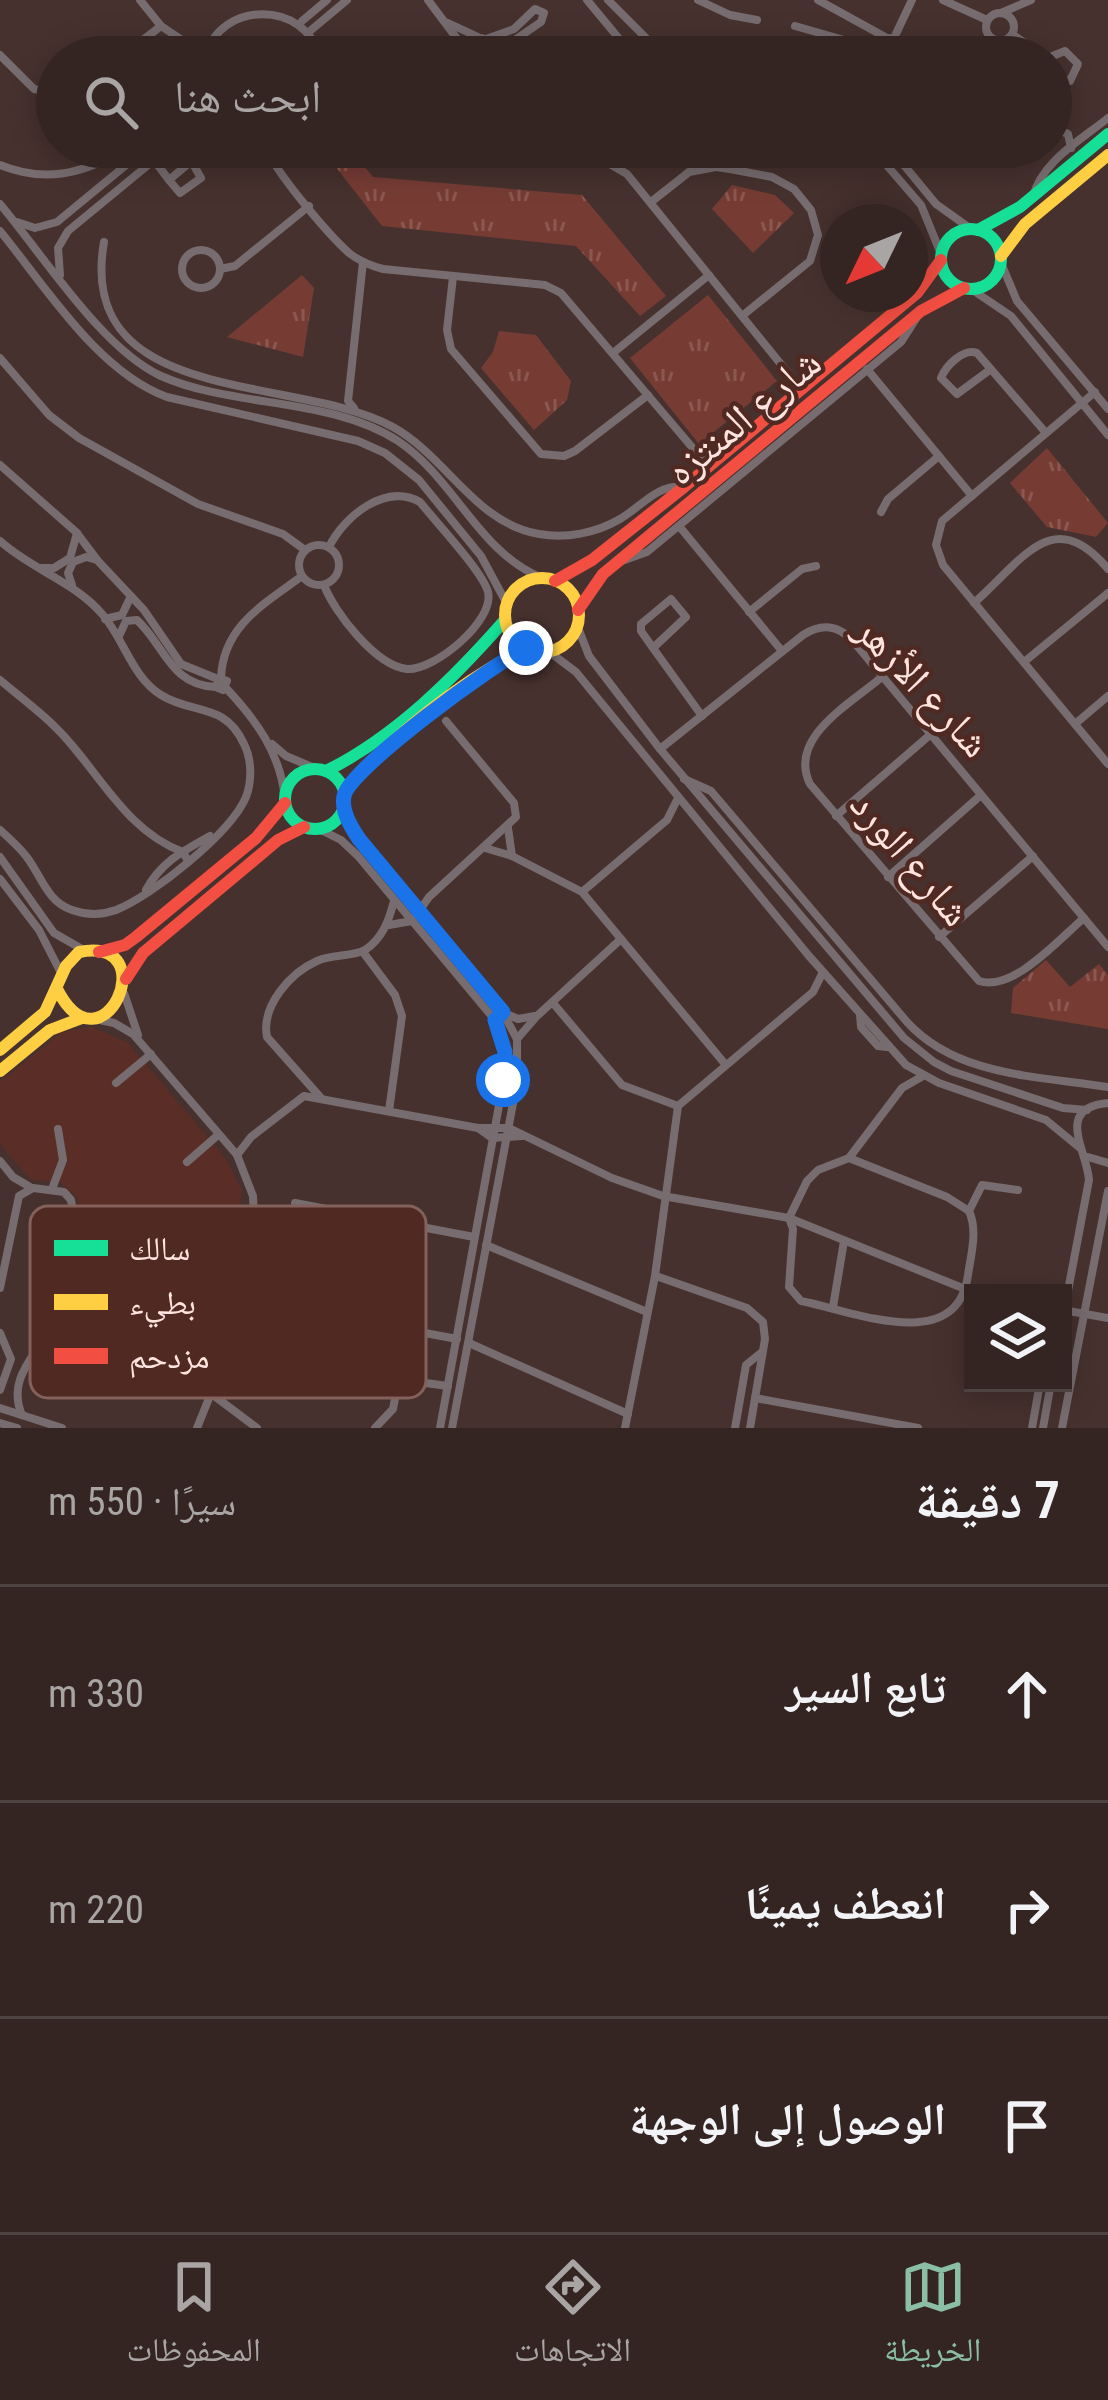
<!DOCTYPE html>
<html lang="ar">
<meta charset="utf-8">
<style>
:root{--surface:#342522;--page:#3f312f;--text:#f1f3f6;--muted:#a9a5a5;--line:#4e4240;--accent:#8abfa5}
body{margin:0;font-family:"Roboto Condensed","Noto Naskh Arabic",sans-serif;background:var(--page);color:var(--text);direction:rtl}
.controls{position:absolute;right:36px;bottom:36px;display:grid;overflow:hidden;border-radius:0px;box-shadow:0 6px 30px #0003}
.controls button{width:108px;height:108px;display:grid;place-items:center;padding:0;border:0;border-bottom:3px solid var(--line);background:var(--surface);color:var(--text);font:60px sans-serif}
.compass{position:absolute;left:820px;top:204px;width:108px;height:108px;border-radius:50%;background:var(--surface);box-shadow:0 6px 30px #0003;rotate:227deg}
.stop{position:absolute;width:36px;height:36px;margin:-27px;border:9px solid #1a73e8;border-radius:50%;background:#fff}
.stop.end{background:#1a73e8;border-color:#fff;box-shadow:0 3px 12px #0008}
.list{margin:0;padding:0;list-style:none}
h2{display:flex;justify-content:space-between;align-items:center;height:156px;margin:0;padding:0 48px;font-size:51px}
h2 small{font-size:39px;font-weight:400;color:var(--muted)}
.list li{display:grid;grid-template-columns:78px 1fr auto;gap:36px;align-items:center;box-sizing:border-box;height:216px;padding:0 48px;border-top:3px solid var(--line)}
.list b{display:block;font-size:45px;white-space:nowrap}
.list em{font-size:39px;font-style:normal;color:var(--muted)}
.icon{flex:none;width:66px;height:66px;fill:none;stroke:currentColor;stroke-width:2;stroke-linecap:round;stroke-linejoin:round}
.map{position:relative;flex:none;width:1108px;height:1428px;overflow:hidden;direction:ltr}
.search{position:absolute;background:var(--surface);box-shadow:0 6px 30px #0003;left:36px;right:36px;top:36px;height:132px;display:flex;align-items:center;gap:30px;box-sizing:border-box;padding:0 42px;border-radius:66px;color:var(--muted);font-size:45px}
.sheet{height:804px;background:var(--surface)}
nav{display:flex;justify-content:space-around;align-items:center;box-sizing:border-box;height:168px;border-top:3px solid var(--line);background:var(--surface);font-size:33px;color:var(--muted)}
nav a{display:grid;justify-items:center;gap:6px}
nav .on{color:var(--accent)}
.map>svg:first-child{display:block}
</style>
<div class="map">
<svg width="1108" height="1428" viewBox="0 0 1108 1428">
<defs>
<pattern id="grass-tufts" width="24" height="20" patternUnits="userSpaceOnUse" patternTransform="scale(3)"><rect width="24" height="20" fill="#763c34"/><path d="M3 7l-1-3M5 7V3M7 7l1-3M15 17l-1-3M17 17v-4M19 17l1-3" fill="none" stroke="#8b5851"/></pattern>
</defs>
<rect width="100%" height="100%" fill="#46312e"/>
<!-- built -->
<path fill="#5a2e27" d="M 92,1027 L 127,1042 L 226,1159 L 242,1190 L 234,1279 L 218,1284 L 76,1269 L 78,1198 L 60,1182 L 31,1180 L 0,1144 L 0,1082 L 62,1032 Z"/>
<!-- grass -->
<g fill="url(#grass-tufts)">
<path d="M 320,147 L 348,147 L 373,177 L 582,195 L 666,296 L 640,316 L 576,246 L 382,226 Z"/>
<path d="M 732,185 L 775,195 L 794,213 L 753,253 L 712,209 Z"/>
<path d="M 302,275 L 314,288 L 303,357 L 227,337 Z"/>
<path d="M 708,295 L 777,381 L 699,444 L 630,358 Z"/>
<path d="M 499,331 L 536,335 L 571,381 L 567,400 L 534,430 L 481,368 L 493,352 Z"/>
<path d="M 1047,448 L 1108,523 L 1096,537 L 1047,527 L 1010,483 Z"/>
<path d="M 1046,960 L 1070,987 L 1099,964 L 1108,975 L 1108,1029 L 1011,1013 L 1013,988 Z"/>
</g>
<g fill="none" stroke-linecap="round" stroke-linejoin="round">
<!-- street -->
<g stroke="#776c6f" stroke-width="8">
<path d="M 140,0 L 161,26 L 206,56"/>
<path d="M 428,0 L 467,52"/>
<path d="M 587,0 L 621,41 L 642,57"/>
<path d="M 608,0 L 648,40 L 689,57"/>
<path d="M 698,0 L 730,15 L 757,20"/>
<path d="M 818,0 L 887,38"/>
<path d="M 943,0 L 987,20"/>
<path d="M 1001,13 L 1031,0"/>
<circle cx="1000" cy="27" r="14"/>
<path d="M 302,21 L 327,0"/>
<path d="M 448,23 L 478,37"/>
<path d="M 795,26 L 879,50"/>
<path d="M 310,31 L 347,0"/>
<path d="M 1012,34 L 1045,57"/>
<path d="M 894,38 L 912,0"/>
<path d="M 486,39 L 514,29 L 535,9 L 544,13 L 541,22 L 493,55"/>
<path d="M 900,43 L 934,57"/>
<path d="M 0,55 L 34,89 L 57,94"/>
<path d="M 468,55 L 471,41 L 482,38 L 492,45 L 492,56"/>
<path d="M 121,57 L 161,26"/>
<path d="M 206,57 C 218,0 307,0 319,57"/>
<path d="M 882,57 L 879,46 L 890,38 L 900,43 L 898,57"/>
<path d="M 986,57 L 993,39"/>
<path d="M 1050,57 L 1065,51 L 1078,64 L 1070,81 L 1051,78"/>
<path d="M 1051,127 L 1068,134 L 1071,148"/>
<path d="M 266,147 C 275,172 328,234 349,253 C 359,261 371,266 383,269 L 545,285 L 561,293 L 708,466"/>
<path d="M 541,147 L 591,153 L 627,174 L 801,389"/>
<path d="M 871,147 L 921,205 L 941,254"/>
<path d="M 889,147 L 936,204 L 971,229"/>
<path d="M 154,160 L 169,180"/>
<path d="M 901,162 L 917,147"/>
<path d="M 188,164 L 193,164 L 201,178 L 180,193 L 169,180 Z"/>
<path d="M 0,165 C 44,183 81,174 121,152 L 131,161"/>
<path d="M 1033,197 C 1041,162 1081,140 1108,118"/>
<path d="M 651,202 L 689,172 L 716,167 L 730,169 L 772,177 L 794,189 L 811,210 L 818,235 L 810,261 L 742,316"/>
<path d="M 0,204 C 43,255 102,349 161,376 C 233,408 331,397 398,441 C 455,479 478,552 542,578"/>
<path d="M 17,222 L 35,228 L 57,222 L 148,147"/>
<path d="M 0,231 C 46,287 98,372 167,397 L 358,441 L 385,453 L 419,480 L 481,556 L 507,604"/>
<path d="M 104,242 C 75,408 298,374 393,427 C 447,457 475,523 539,534 C 566,539 596,533 620,519 C 641,507 657,484 683,487"/>
<circle cx="201" cy="269" r="19"/>
<path d="M 1001,263 L 1017,301 L 1108,409"/>
<path d="M 220,269 L 235,266 L 309,206"/>
<path d="M 60,275 L 58,248 L 68,231 L 170,147"/>
<path d="M 453,277 L 447,330 L 451,349 L 541,454 L 564,456 L 575,451 L 648,395"/>
<path d="M 971,289 L 1011,316 L 1108,435"/>
<path d="M 613,353 L 709,275"/>
<path d="M 0,358 L 49,415 L 79,438 L 198,504 L 283,534 L 305,550"/>
<path d="M 867,369 L 972,496"/>
<path d="M 991,369 L 957,394 L 941,378 C 946,365 964,348 977,353 L 1046,433"/>
<path d="M 1095,392 L 942,521 L 936,545 L 943,565 L 1108,764"/>
<path d="M 354,408 L 348,401 L 363,262"/>
<path d="M 0,465 L 76,532 L 98,561 L 144,610 L 181,664 L 218,679"/>
<path d="M 881,512 L 888,499 L 939,456"/>
<path d="M 679,526 L 782,651"/>
<path d="M 0,541 C 32,570 74,581 103,615 C 124,640 133,678 161,695 C 193,715 225,702 244,744 C 252,760 252,781 246,797 C 231,833 152,896 116,910 C 102,915 86,915 72,910 C 47,902 41,875 26,856 C 18,846 9,838 0,830"/>
<circle cx="319" cy="565" r="20"/>
<path d="M 619,562 L 647,552 L 901,342 L 919,314"/>
<path d="M 42,568 L 54,568 L 70,558 L 77,533"/>
<path d="M 72,585 L 68,573 L 73,562 L 86,557 L 97,560"/>
<path d="M 324,585 C 334,612 376,666 407,669 C 434,671 495,621 488,592 C 483,572 435,521 420,502 C 386,483 345,515 329,547"/>
<path d="M 974,603 C 1023,560 1053,503 1108,569"/>
<path d="M 749,612 L 802,569 L 816,566"/>
<path d="M 105,619 L 122,615 L 131,596"/>
<path d="M 577,625 L 589,656 L 660,749 L 904,1038 L 934,1062 L 951,1071 L 1063,1108 L 1087,1110"/>
<path d="M 119,636 L 126,621 L 137,620 C 165,646 171,686 216,687"/>
<path d="M 653,648 L 641,631 L 641,624 L 671,599 L 686,617 L 653,648 L 702,716"/>
<path d="M 548,651 L 576,672 L 809,956 L 906,1065 L 939,1083 L 1046,1120 L 1080,1148"/>
<path d="M 1024,662 L 1108,593"/>
<path d="M 883,676 C 852,703 787,737 810,784 L 979,981 C 1013,992 1058,940 1084,918"/>
<path d="M 219,678 L 227,681 L 223,690 L 216,687 Z"/>
<path d="M 221,678 C 223,626 264,604 302,576"/>
<path d="M 0,680 C 24,700 50,719 70,743 C 104,782 131,833 183,852 L 188,861"/>
<path d="M 226,688 C 257,721 280,753 285,798"/>
<path d="M 1075,724 L 1108,696"/>
<path d="M 272,744 L 286,756 L 317,769"/>
<path d="M 660,749 L 803,635 C 822,623 838,625 853,641 L 1108,947"/>
<path d="M 684,779 L 711,791 L 907,1022 C 957,1077 1039,1076 1108,1087"/>
<path d="M 343,808 L 365,847 L 503,1013 L 517,1039 L 517,1082 L 452,1428"/>
<path d="M 836,816 L 931,734"/>
<path d="M 508,828 L 512,856"/>
<path d="M 319,829 L 341,840 L 358,856 L 495,1020 L 505,1052 L 506,1067 L 440,1428"/>
<path d="M 485,848 L 512,856 L 582,892 L 725,1064"/>
<path d="M 0,857 L 54,933 L 82,949"/>
<path d="M 888,877 L 981,795"/>
<path d="M 0,879 L 39,930 L 60,971"/>
<path d="M 146,890 C 161,862 183,851 210,836"/>
<path d="M 582,892 L 667,820 L 678,798"/>
<path d="M 389,925 L 412,921 L 429,897 L 516,817 L 514,803 L 446,721"/>
<path d="M 939,937 L 1033,856"/>
<path d="M 363,952 L 395,995 L 402,1016 L 389,1111"/>
<path d="M 124,993 L 138,1035"/>
<path d="M 553,1003 L 622,1085 L 678,1106"/>
<path d="M 504,1013 L 518,1019 L 535,1016"/>
<path d="M 860,1015 L 861,1027 L 878,1046 L 887,1047"/>
<path d="M 95,1019 L 114,1023 L 133,1034 L 237,1155 L 253,1196 L 254,1222 L 230,1346 L 197,1428"/>
<path d="M 517,1039 L 537,1016 L 621,939"/>
<path d="M 923,1076 L 902,1088 L 849,1158 L 818,1170 L 807,1181 L 789,1218 L 975,1293"/>
<path d="M 116,1083 L 151,1054"/>
<path d="M 321,1098 L 267,1037 C 261,1006 290,973 317,961 C 332,954 352,957 365,950 C 383,938 389,920 394,901"/>
<path d="M 478,1128 L 492,1138 L 522,1136"/>
<path d="M 237,1155 L 251,1137 L 304,1096 L 478,1128 L 509,1128 L 612,1178 L 663,1196 L 789,1218 L 793,1229 L 789,1287 L 801,1301 C 853,1311 957,1356 968,1275 C 971,1254 978,1231 969,1211 L 947,1197 L 849,1158"/>
<path d="M 1088,1157 L 1108,1163"/>
<path d="M 0,1161 L 13,1177 L 30,1187"/>
<path d="M 187,1162 L 218,1135"/>
<path d="M 52,1189 L 63,1160 L 58,1129"/>
<path d="M 295,1203 L 474,1237"/>
<path d="M 969,1211 L 982,1185 L 1018,1190"/>
<path d="M 68,1243 L 244,1278"/>
<path d="M 486,1245 L 647,1312"/>
<path d="M 196,1268 L 202,1235"/>
<path d="M 202,1269 L 208,1234"/>
<path d="M 63,1270 L 239,1301"/>
<path d="M 656,1276 L 747,1308 L 763,1322 L 765,1339 L 750,1428"/>
<path d="M 0,1288 L 19,1196 L 33,1188 L 64,1192 L 71,1200 L 73,1211 C 67,1245 65,1281 56,1313 C 45,1351 4,1373 22,1415"/>
<path d="M 833,1307 L 844,1241"/>
<path d="M 1063,1310 L 1108,1318"/>
<path d="M 1063,1317 L 1089,1180 C 1087,1150 1054,1108 1108,1103"/>
<path d="M 0,1333 L 11,1359 L 0,1390"/>
<path d="M 469,1343 L 628,1414"/>
<path d="M 270,1354 L 329,1315 L 457,1339"/>
<path d="M 168,1383 L 213,1395 L 257,1428"/>
<path d="M 396,1394 L 384,1383 L 385,1374 L 392,1372 L 406,1378"/>
<path d="M 755,1398 L 918,1428"/>
<path d="M 0,1408 L 62,1428"/>
<path d="M 0,1423 L 17,1428"/>
<path d="M 375,1428 L 393,1409 L 397,1388 L 403,1380 L 448,1386"/>
<path d="M 625,1428 L 655,1276 L 678,1106 L 813,992 L 823,972"/>
<path d="M 735,1428 L 746,1365 L 762,1352"/>
<path d="M 1032,1428 L 1040,1383"/>
<path d="M 1043,1428 L 1051,1383"/>
<path d="M 1062,1428 L 1108,1191"/>
</g>
<!-- fast -->
<g stroke="#16e098" stroke-width="12">
<circle cx="971" cy="259" r="30"/>
<path d="M 978,230 L 1020,207 L 1108,134"/>
<circle cx="315" cy="799" r="30"/>
<path d="M 326,771 C 395,737 455,677 505,620"/>
</g>
<!-- slow -->
<g stroke="#ffcf43" stroke-width="12">
<path d="M 1001,256 L 1025,224 L 1108,155"/>
<circle cx="542" cy="615" r="37"/>
<path d="M 344,792 C 394,734 458,683 526,648"/>
<path d="M 0,1050 L 45,1012 L 66,966 L 79,952 C 166,935 103,1079 57,989"/>
<path d="M 0,1071 L 50,1030 L 82,1018"/>
</g>
<!-- jam -->
<g stroke="#f24e42" stroke-width="12">
<path d="M 555,581 L 592,560 L 684,487 L 917,293 L 941,260"/>
<path d="M 578,610 L 603,574 L 921,311 L 964,288"/>
<path d="M 99,952 L 125,945 L 136,937 L 256,838 L 285,803"/>
<path d="M 126,979 L 143,953 L 278,840 L 304,827"/>
</g>
</g>
<g fill="none" stroke-linecap="round" stroke-linejoin="round">
<!-- route -->
<path stroke="#1a73e8" stroke-width="15" d="M 503,1080 L 505,1052 L 495,1020 L 503,1012 L 359,839 C 351,827 341,811 344,796 C 350,768 496,662 526,648"/>
</g>
<g text-anchor="middle" dominant-baseline="central" stroke-width="9" stroke-linejoin="round" paint-order="stroke">
<!-- street labels -->
<g font-size="42" fill="#fee3de" stroke="#502923">
<text transform="translate(743 416) rotate(-40)">شارع المنتزه</text>
<text transform="translate(923 686) rotate(47)">شارع الأزهر</text>
<text transform="translate(911 858) rotate(50)">شارع الورد</text>
</g>
</g>
<!-- legend -->
<rect x="30" y="1206" width="396" height="192" rx="18" fill="#502923" stroke="#84615b" stroke-width="3"/>
<rect x="54" y="1240" width="54" height="16" fill="#16e098"/>
<rect x="54" y="1294" width="54" height="16" fill="#ffcf43"/>
<rect x="54" y="1348" width="54" height="16" fill="#f24e42"/>
<g font-size="33" fill="#fee3de">
<text x="129" y="1260">سالك</text>
<text x="129" y="1314">بطيء</text>
<text x="129" y="1368">مزدحم</text>
</g>
</svg>
<div class="controls">
<button><svg class="icon" aria-label="layers" viewBox="0 0 24 24"><path d="M12 4l9 5-9 5-9-5zM3 14l9 5 9-5"/></svg></button>
</div>
<svg class="compass" viewBox="-18 -18 36 36"><path d="M0-13l5 13h-10z" fill="#e53935"/><path d="M0 13l5-13h-10z" fill="#a9a5a5"/></svg>
<div class="stop" style="left:503px;top:1080px"></div>
<div class="stop end" style="left:526px;top:648px"></div>
<div class="search"><svg class="icon" aria-label="search" viewBox="0 0 24 24"><circle cx="10" cy="10" r="6"/><path d="M15 15l6 6"/></svg>ابحث هنا</div>
</div>
<section class="sheet">
<h2>7 دقيقة<small>سيرًا · 550 m</small></h2>
<ul class="list">
<li><svg class="icon" aria-label="ahead" viewBox="0 0 24 24"><path d="M12 20V5M6 11l6-6 6 6"/></svg><div><b>تابع السير</b></div><em>330 m</em></li>
<li><svg class="icon" aria-label="right" viewBox="0 0 24 24"><path d="M7 20v-9h11M14 6l5 5-5 5"/></svg><div><b>انعطف يمينًا</b></div><em>220 m</em></li>
<li><svg class="icon" aria-label="arrive" viewBox="0 0 24 24"><path d="M6 21V4h12l-3 4 3 4H6"/></svg><div><b>الوصول إلى الوجهة</b></div></li>
</ul>
</section>
<nav>
<a class="on"><svg class="icon" aria-label="map" viewBox="0 0 24 24"><path d="M3 6l6-2 6 2 6-2v14l-6 2-6-2-6 2zM9 4v14M15 6v14"/></svg>الخريطة</a>
<a><svg class="icon" aria-label="directions" viewBox="0 0 24 24"><path d="M12 3l9 9-9 9-9-9zM9 14v-3h6M13 9l2 2-2 2"/></svg>الاتجاهات</a>
<a><svg class="icon" aria-label="saved" viewBox="0 0 24 24"><path d="M7 4h10v16l-5-4-5 4z"/></svg>المحفوظات</a>
</nav>
